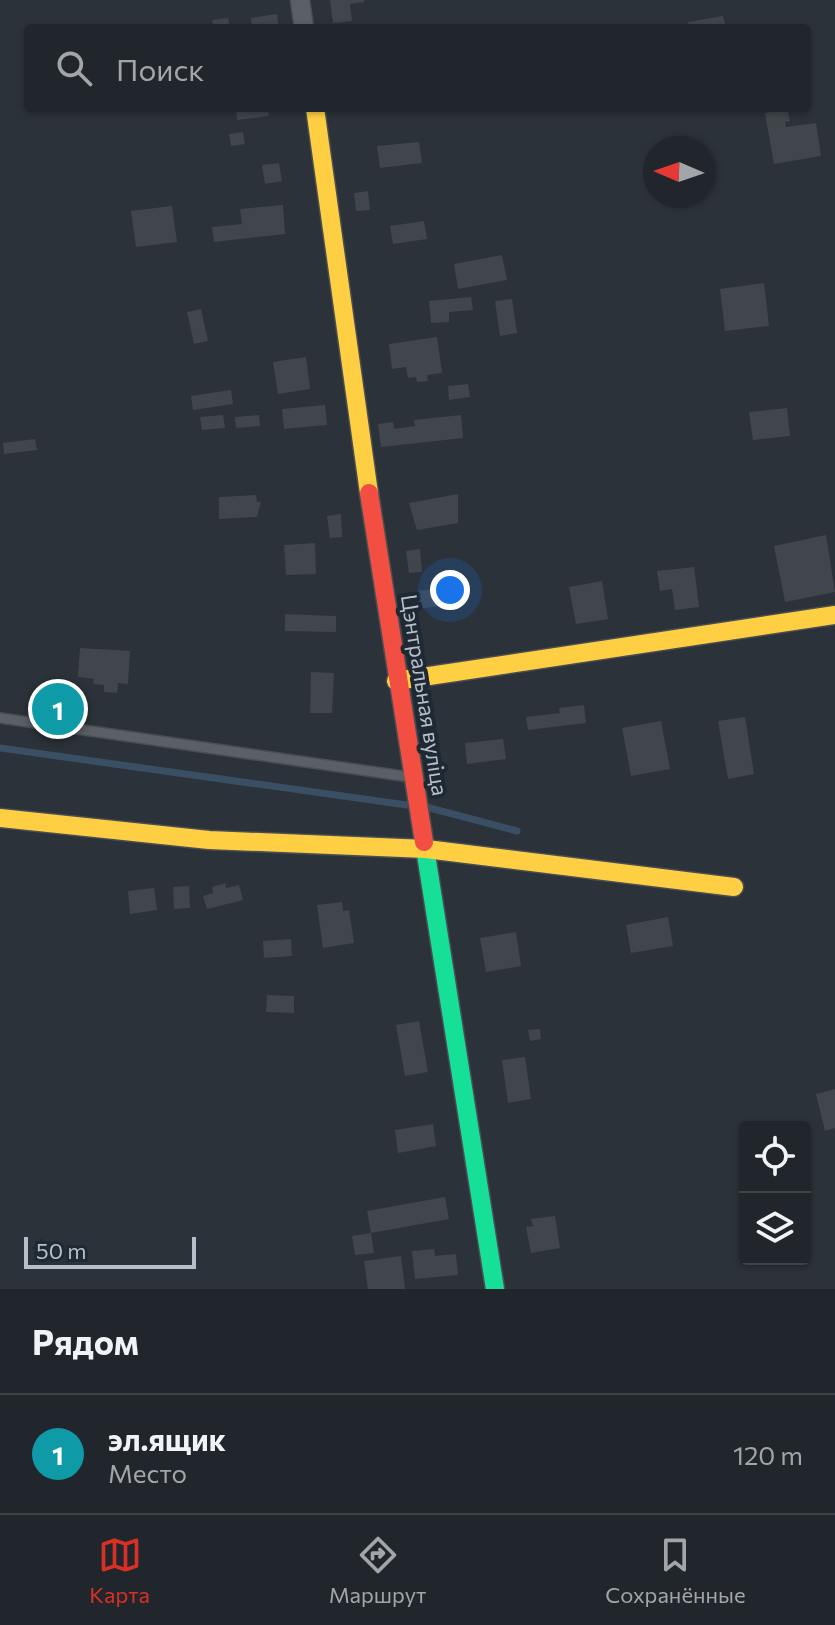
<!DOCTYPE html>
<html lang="ru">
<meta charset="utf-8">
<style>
:root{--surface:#20262b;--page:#2d3237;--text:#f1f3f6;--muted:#a2a5a9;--line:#3d4347;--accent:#d93025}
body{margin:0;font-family:Commissioner,sans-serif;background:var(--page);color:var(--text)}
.controls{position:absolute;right:24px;bottom:24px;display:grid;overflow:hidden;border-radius:8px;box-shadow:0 2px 6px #0004}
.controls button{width:72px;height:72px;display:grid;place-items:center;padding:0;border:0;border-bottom:2px solid var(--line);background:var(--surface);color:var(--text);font:40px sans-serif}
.compass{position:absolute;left:643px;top:136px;width:72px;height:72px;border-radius:50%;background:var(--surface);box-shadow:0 2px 6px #0004;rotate:272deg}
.scale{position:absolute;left:24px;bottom:20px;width:172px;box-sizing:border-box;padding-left:8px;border:4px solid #b6bfc9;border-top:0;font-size:22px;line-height:28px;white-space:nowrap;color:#b6bfc9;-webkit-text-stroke:6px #1e2934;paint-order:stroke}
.you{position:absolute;left:450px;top:590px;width:28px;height:28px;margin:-20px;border:6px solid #fff;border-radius:50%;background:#1a73e8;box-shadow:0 0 0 12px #1a73e833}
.badge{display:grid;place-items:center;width:52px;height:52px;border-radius:50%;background:var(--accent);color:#fff;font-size:26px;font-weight:700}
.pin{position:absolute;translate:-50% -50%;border:4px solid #fff;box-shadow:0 2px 8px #0006}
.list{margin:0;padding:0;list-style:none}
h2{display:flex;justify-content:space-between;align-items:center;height:104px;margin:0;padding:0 32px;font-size:34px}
h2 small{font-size:26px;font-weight:400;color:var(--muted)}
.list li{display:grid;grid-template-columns:52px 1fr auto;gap:24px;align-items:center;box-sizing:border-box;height:120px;padding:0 32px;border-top:2px solid var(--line)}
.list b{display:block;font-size:30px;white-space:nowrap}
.list p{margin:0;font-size:26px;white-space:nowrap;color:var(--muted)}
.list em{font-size:26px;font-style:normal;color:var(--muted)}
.icon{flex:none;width:44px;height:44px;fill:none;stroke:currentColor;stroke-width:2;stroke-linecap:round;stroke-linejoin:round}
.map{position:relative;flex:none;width:835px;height:1289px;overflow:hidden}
.search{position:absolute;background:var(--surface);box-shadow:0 2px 6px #0004;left:24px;right:24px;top:24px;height:88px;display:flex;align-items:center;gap:20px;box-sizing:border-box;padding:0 28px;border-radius:8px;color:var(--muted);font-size:30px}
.sheet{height:224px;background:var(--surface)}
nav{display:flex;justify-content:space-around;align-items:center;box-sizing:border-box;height:112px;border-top:2px solid var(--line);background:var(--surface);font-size:22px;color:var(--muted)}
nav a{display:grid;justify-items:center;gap:4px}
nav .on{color:var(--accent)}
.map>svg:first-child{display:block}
</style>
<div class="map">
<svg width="835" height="1289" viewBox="0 0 835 1289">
<rect width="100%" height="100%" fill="#2b3239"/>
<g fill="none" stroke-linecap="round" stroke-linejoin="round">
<!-- stream -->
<g stroke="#3a4e64" stroke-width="7">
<path d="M 0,748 L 414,806"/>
<path d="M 426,807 L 517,831"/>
</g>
</g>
<!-- building -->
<g fill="#40464c">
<path d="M 330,0 L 364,0 L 364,2 L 350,4 L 352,21 L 333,23 Z"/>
<path d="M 277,14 L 279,28 L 252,28 L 251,18 Z"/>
<path d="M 723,16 L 726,28 L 689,28 L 688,22 Z"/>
<path d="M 228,18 L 230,28 L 214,28 L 212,20 Z"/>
<path d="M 236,108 L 268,108 L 269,116 L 237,120 Z"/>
<path d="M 787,109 L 790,121 L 785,122 L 786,127 L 816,123 L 821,156 L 774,164 L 765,113 Z"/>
<path d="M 243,132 L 245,144 L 231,146 L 229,134 Z"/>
<path d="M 419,142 L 422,163 L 380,168 L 377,146 Z"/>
<path d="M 279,163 L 282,181 L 265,184 L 262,165 Z"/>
<path d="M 368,191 L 370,210 L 356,211 L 354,193 Z"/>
<path d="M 283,205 L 285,234 L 214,242 L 212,227 L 242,224 L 240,209 Z"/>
<path d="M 172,206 L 177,242 L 136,247 L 131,211 Z"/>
<path d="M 424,221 L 427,239 L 393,244 L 390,226 Z"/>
<path d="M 502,255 L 507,280 L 458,289 L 454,264 Z"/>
<path d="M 764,283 L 769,326 L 725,331 L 720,289 Z"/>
<path d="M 471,297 L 473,310 L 449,312 L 449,322 L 431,323 L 429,301 Z"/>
<path d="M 512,299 L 517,333 L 500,336 L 495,301 Z"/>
<path d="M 201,309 L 208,341 L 194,344 L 187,312 Z"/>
<path d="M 437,337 L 442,373 L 427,375 L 428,381 L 417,382 L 416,377 L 408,378 L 406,367 L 392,369 L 389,344 Z"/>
<path d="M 306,357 L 310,389 L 278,394 L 273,362 Z"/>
<path d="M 468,384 L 470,397 L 449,400 L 448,386 Z"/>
<path d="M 231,390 L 233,404 L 193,410 L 191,396 Z"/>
<path d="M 325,405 L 327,425 L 284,429 L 282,409 Z"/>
<path d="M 787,408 L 790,436 L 753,440 L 749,412 Z"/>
<path d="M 223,415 L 225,428 L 202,430 L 200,417 Z"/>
<path d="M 259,415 L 260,426 L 236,428 L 235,417 Z"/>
<path d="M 461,415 L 463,438 L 381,447 L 378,424 L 393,422 L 394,429 L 415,426 L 414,420 Z"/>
<path d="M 35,439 L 37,450 L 4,454 L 3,443 Z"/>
<path d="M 458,494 L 458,523 L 417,530 L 409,503 Z"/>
<path d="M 256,495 L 257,502 L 261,502 L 257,517 L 219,519 L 219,497 Z"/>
<path d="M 341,514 L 342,537 L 330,538 L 327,516 Z"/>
<path d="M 826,535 L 835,592 L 785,602 L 774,546 Z"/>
<path d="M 315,543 L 316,574 L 286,575 L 284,545 Z"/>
<path d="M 420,549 L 422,572 L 409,573 L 406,551 Z"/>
<path d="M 694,567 L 699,607 L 675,610 L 672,589 L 660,591 L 657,571 Z"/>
<path d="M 602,581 L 608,619 L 576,624 L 569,587 Z"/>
<path d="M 454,587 L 456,604 L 417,609 L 415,591 Z"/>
<path d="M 285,614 L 336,616 L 336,632 L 285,631 Z"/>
<path d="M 80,648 L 130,651 L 128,684 L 118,683 L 117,693 L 104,692 L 104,685 L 93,684 L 94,679 L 78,677 Z"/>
<path d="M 311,672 L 334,673 L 332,713 L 310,713 Z"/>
<path d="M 584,705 L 586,723 L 528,730 L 526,717 L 560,713 L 559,708 Z"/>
<path d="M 745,717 L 754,774 L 728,779 L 718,721 Z"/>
<path d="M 661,721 L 670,769 L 631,776 L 622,728 Z"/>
<path d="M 503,739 L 506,759 L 467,764 L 465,743 Z"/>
<path d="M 225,883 L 226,888 L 239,885 L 243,900 L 207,909 L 203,896 L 213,893 L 212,887 Z"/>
<path d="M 189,886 L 190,908 L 174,909 L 173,887 Z"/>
<path d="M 154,888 L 157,910 L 130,914 L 128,891 Z"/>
<path d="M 342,902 L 343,911 L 349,910 L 354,943 L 323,948 L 317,905 Z"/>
<path d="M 668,917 L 673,946 L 631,953 L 626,925 Z"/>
<path d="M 516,932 L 521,966 L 486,972 L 480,938 Z"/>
<path d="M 291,939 L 292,956 L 264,958 L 263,941 Z"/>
<path d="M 267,995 L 294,996 L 294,1013 L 266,1012 Z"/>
<path d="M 419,1021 L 428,1072 L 405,1076 L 396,1025 Z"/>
<path d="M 540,1029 L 541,1039 L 530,1041 L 528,1030 Z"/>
<path d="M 525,1057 L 531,1099 L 508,1103 L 502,1060 Z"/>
<path d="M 835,1089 L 835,1128 L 825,1131 L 816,1094 Z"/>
<path d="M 433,1124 L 436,1146 L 398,1153 L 395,1130 Z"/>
<path d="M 445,1197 L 449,1219 L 371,1233 L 367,1211 Z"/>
<path d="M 555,1216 L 560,1248 L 531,1253 L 526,1227 L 533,1226 L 531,1219 Z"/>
<path d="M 371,1233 L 374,1253 L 355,1255 L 352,1236 Z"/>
<path d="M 434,1249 L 435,1256 L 456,1254 L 458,1275 L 415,1279 L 412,1251 Z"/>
<path d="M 401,1256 L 405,1289 L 368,1289 L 364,1261 Z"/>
</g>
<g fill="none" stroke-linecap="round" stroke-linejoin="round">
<!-- lane casing -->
<g stroke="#494e53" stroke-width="12">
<path id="lane" d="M 0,718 L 410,777"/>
</g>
<!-- street casing -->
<g stroke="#494e53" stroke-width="21">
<path id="street" d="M 300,0 L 304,28"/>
</g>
<!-- fast casing -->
<g stroke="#494e53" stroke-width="21">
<path id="fast" d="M 424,842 L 495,1289"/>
</g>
<!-- slow casing -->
<g stroke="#494e53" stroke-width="21">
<g id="slow">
<path d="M 315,108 L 369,493"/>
<path d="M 396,681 L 835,615"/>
<path d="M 0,818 L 209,840 L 426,849 L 734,887"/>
</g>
</g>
<!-- jam casing -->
<g stroke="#494e53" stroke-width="21">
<path id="jam" d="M 369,493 L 424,842"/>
</g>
<!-- lane -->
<use href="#lane" stroke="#5b6067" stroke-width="9"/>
<!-- street -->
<use href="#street" stroke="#5b6067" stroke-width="18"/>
<!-- fast -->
<use href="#fast" stroke="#16e098" stroke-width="18"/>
<!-- slow -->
<use href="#slow" stroke="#ffcf43" stroke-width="18"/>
<!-- jam -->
<use href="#jam" stroke="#f24e42" stroke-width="18"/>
</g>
<g text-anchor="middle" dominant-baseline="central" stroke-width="8" stroke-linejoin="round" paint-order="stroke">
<!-- street labels -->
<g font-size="22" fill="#b6bfc9" stroke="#1e2934">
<text transform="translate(425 695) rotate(81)">Цэнтральная вуліца</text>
</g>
</g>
</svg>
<div class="controls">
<button><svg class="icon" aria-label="locate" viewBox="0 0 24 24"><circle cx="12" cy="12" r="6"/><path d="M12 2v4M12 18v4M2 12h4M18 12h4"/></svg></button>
<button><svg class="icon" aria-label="layers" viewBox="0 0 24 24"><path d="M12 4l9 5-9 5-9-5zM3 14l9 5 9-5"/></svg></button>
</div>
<svg class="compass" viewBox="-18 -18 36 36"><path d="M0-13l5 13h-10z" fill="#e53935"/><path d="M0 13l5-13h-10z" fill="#a2a5a9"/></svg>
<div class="scale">50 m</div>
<div class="you"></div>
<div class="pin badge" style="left:58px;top:709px;background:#0f9aa8">1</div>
<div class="search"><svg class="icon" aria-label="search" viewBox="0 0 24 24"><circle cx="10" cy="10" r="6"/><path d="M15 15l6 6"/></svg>Поиск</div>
</div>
<section class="sheet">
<h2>Рядом<small></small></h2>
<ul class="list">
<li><span class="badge" style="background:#0f9aa8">1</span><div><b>эл.ящик</b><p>Место</p></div><em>120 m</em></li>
</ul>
</section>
<nav>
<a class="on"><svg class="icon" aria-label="map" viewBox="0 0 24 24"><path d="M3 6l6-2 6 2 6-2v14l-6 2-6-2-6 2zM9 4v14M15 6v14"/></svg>Карта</a>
<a><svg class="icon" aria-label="directions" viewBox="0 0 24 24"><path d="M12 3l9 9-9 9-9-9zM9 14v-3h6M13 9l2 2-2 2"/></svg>Маршрут</a>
<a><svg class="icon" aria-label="saved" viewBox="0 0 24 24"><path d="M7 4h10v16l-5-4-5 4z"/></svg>Сохранённые</a>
</nav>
